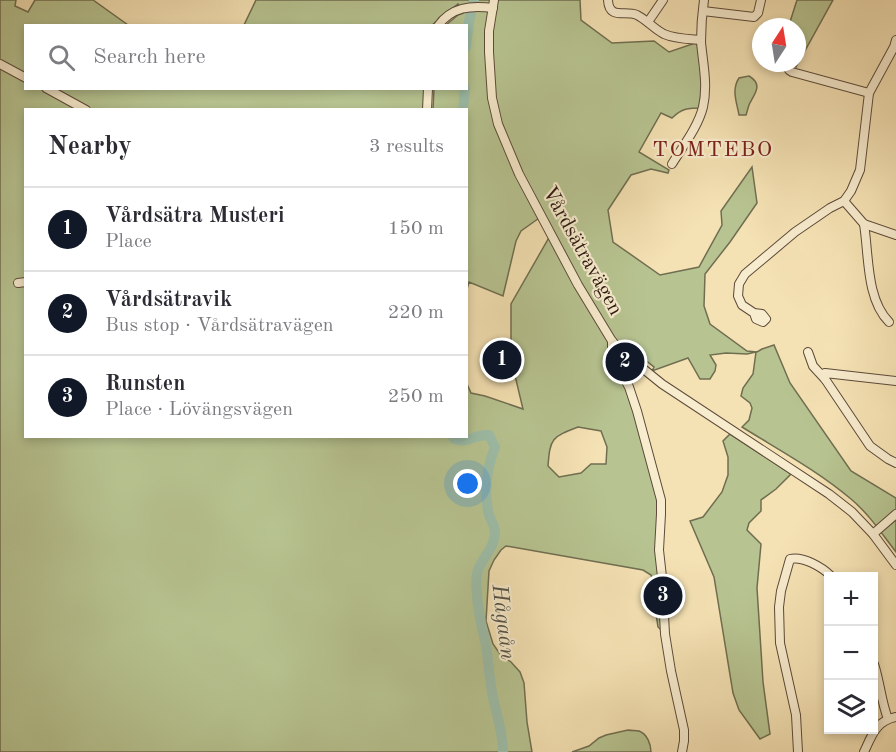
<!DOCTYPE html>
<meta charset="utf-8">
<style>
:root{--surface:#fff;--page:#f2f2f3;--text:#2b2b33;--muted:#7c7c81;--line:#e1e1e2;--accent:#111827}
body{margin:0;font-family:"Old Standard TT",serif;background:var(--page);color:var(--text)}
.controls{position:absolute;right:18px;bottom:18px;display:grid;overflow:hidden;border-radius:0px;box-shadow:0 3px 9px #0003}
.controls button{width:54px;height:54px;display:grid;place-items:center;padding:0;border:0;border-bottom:2px solid var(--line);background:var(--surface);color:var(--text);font:30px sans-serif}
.compass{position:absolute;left:752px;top:18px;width:54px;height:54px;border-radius:50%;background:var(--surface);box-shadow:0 3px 9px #0003;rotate:12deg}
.you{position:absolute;left:468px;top:484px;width:21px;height:21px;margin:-15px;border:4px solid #fff;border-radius:50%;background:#1a73e8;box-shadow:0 0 0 9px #1a73e833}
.badge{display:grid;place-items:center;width:39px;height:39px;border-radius:50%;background:var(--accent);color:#fff;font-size:20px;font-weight:700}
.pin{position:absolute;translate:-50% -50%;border:3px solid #fff;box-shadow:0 2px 6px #0006}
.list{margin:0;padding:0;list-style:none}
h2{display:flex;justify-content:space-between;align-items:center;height:78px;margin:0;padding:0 24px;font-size:26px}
h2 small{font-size:20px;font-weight:400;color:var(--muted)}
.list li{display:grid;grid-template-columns:39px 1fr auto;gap:18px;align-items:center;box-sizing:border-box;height:84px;padding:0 24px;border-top:2px solid var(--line)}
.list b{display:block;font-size:22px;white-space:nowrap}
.list p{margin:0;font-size:20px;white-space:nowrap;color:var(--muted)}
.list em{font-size:20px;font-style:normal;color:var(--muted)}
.icon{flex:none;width:33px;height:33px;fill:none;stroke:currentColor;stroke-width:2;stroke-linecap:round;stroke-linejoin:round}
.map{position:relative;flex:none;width:896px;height:752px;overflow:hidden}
.search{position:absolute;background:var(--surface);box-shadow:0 3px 9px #0003;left:24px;top:24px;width:444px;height:66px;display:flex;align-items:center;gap:15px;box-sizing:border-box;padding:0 21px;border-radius:0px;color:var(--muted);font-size:22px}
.panel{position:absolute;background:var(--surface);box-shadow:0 3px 9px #0003;left:24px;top:108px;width:444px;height:330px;border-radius:0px}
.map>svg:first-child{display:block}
</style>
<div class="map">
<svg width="896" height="752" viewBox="0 0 896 752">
<rect width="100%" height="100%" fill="#f5e2b4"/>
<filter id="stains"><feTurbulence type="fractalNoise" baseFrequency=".00333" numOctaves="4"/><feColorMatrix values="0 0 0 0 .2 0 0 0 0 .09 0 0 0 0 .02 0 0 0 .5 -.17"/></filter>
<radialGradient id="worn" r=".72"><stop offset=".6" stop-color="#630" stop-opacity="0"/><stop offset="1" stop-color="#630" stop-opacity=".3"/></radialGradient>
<!-- green -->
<g fill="#b7c491" stroke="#706e51" stroke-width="1.5" fill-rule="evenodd">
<path d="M 0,0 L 16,0 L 15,6 L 28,12 L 35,0 L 93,0 L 128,25 L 26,26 L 26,88 L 426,89 L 425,109 L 26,110 L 26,436 L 466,436 L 467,384 L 471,393 L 485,396 L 523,409 L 511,359 L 511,304 L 551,234 L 542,216 L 521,231 L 516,241 L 503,296 L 469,282 L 467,289 L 466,110 L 433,109 L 434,89 L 466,88 L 466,26 L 446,25 L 458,15 L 463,13 L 458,4 L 432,25 L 244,25 L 256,0 L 580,0 L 581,20 L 612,43 L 654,41 L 669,52 L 701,41 L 703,108 C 688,108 682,108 672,118 L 661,113 L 639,152 L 669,170 L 668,173 L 651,169 L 631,175 L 608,210 L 613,242 L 660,275 L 699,267 L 722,225 L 721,211 L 752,167 L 757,203 L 730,242 L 705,274 L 704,306 L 710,324 L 747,351 L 757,352 L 762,349 L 774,345 L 790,383 L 851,471 L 896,498 L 896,552 C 882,534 869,514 851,499 C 818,471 779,450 742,427 L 749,420 L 752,408 L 750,403 L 741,396 L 743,388 L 753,374 L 756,352 L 747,354 L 726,353 L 710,355 L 716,365 L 715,371 L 710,379 L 700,379 L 688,358 L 652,371 L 654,367 L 626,345 L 613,355 L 629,387 L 661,500 L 665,634 L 658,627 L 654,601 L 655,588 L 651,575 L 643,570 L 506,546 L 501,550 L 494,560 L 489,571 L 486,621 L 493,644 L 500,654 L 511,662 L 520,672 L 524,683 L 527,722 L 532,752 L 0,752 ZM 578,427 L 601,431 L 607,447 L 606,464 L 591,464 L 581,473 L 559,477 L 548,466 C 550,438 552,437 578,427 Z"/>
<path d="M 797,0 L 833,0 L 796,67 L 790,63 L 797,63 L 797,27 L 787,27 L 789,25 Z"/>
<path d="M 749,76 C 764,85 754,94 749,105 C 748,108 747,112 746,115 L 739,115 C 737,103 731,90 739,78 Z"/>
<path d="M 730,434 L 791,474 L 776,489 L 761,500 L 761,511 L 749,523 L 747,530 L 761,544 L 757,588 L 763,682 L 770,734 L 760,739 L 739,710 L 733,693 L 714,577 L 690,521 L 703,517 L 722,492 L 728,475 L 728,457 L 723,441 Z"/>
<path d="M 628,730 C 632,731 635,730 639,731 C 647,734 651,744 651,752 L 572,752 L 589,746 L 599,738 L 606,735 Z"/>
</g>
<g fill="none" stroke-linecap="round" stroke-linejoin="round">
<!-- river -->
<g stroke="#9dbea9" stroke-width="10">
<path d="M 466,47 L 469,21 L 474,0"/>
<path d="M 463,110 L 465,88"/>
<path d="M 453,436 L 454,439 C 469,444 474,434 489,435 L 495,447 C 487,467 484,489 488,511 C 489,518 495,525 495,532 C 495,547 483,557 478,570 C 476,576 476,586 477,593 C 477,613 484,632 487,652 C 489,669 490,686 494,702 C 498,719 503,734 503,752"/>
</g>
<!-- minor casing -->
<g stroke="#5d4a3a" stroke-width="10">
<g id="minor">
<path d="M 494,0 L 489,31 L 489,52 L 492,98 L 498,124 L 519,174 L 578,285 L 612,341 L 620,350 L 662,384 L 829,494 L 852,512 L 873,534 L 896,565"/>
<path d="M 608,0 C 609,20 625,10 637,15 C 647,20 654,29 664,34 C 675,39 690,39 701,40"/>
<path d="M 703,11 L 754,17 L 758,13 L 761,0"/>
<path d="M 648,22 L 663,0"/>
<path d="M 438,26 C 451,7 471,5 493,8"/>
<path d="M 0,64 L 26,78"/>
<path d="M 789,70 L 792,72 L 869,93"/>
<path d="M 46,88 L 86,110"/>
<path d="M 427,110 L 428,88"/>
<path d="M 672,164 C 683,146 698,127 703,107 C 708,85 703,64 701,42 C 701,28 702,14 704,0"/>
<path d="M 844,201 L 864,224 L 896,235"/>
<path d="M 864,224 C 869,255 866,299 889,322"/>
<path d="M 18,283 L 26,282"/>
<path d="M 754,313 L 756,319 L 763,322 L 766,319 L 762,314 L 754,313 L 742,305 L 738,296 L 739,284 L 745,274 L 795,232 L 830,208 L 844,201 L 851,191 L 860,170 L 869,93 L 894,47 L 896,40"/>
<path d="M 612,341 L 612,355 L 629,387 L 637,411 L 661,500 L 661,514 L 659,550 L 662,577 L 665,634 L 671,671 L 684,730 L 684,741 L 682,752"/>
<path d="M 808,352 L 813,366 L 825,379 L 870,446 L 888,459 L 896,463"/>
<path d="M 825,379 L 825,373 L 896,381"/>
<path d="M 873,534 L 896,514"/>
<path d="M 874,664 C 880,682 881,701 888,719"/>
<path d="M 798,752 L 796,715 L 780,643 L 779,607 L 781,591 L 790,559 C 803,556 822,567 831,576"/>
<path d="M 864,752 C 872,735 876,721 896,717"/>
</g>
</g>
<!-- minor -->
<use href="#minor" stroke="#f8ecce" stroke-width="8"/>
</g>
<g text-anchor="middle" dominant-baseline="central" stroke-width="4.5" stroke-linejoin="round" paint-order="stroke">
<!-- street labels -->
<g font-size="21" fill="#2a1811" stroke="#f8ecce">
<text transform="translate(582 251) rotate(61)">Vårdsätravägen</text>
</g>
<!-- neighbourhood labels -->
<g font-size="22" letter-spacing="1.5" fill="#7a1f14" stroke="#f8ecce">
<text x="713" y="150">TOMTEBO</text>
</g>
<!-- water labels -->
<g font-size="22" font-style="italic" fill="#525246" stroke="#f8ecce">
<text transform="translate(503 622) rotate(83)">Hågaån</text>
</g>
</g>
<rect width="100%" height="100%" filter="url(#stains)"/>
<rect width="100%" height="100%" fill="url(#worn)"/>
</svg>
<div class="controls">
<button>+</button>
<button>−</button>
<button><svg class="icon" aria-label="layers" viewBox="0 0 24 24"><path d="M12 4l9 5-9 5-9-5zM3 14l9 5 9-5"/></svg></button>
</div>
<svg class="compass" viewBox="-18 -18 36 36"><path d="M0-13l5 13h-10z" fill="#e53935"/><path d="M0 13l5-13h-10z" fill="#7c7c81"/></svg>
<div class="you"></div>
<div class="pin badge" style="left:502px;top:360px">1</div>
<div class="pin badge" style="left:625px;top:362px">2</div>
<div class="pin badge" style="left:663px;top:596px">3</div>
<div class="search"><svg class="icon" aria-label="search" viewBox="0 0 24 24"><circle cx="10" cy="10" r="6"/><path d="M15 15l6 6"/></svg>Search here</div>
<section class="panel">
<h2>Nearby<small>3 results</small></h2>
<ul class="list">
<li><span class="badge">1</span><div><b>Vårdsätra Musteri</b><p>Place</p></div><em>150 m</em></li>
<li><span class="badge">2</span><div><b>Vårdsätravik</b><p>Bus stop · Vårdsätravägen</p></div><em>220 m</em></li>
<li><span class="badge">3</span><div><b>Runsten</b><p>Place · Lövängsvägen</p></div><em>250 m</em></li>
</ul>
</section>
</div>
